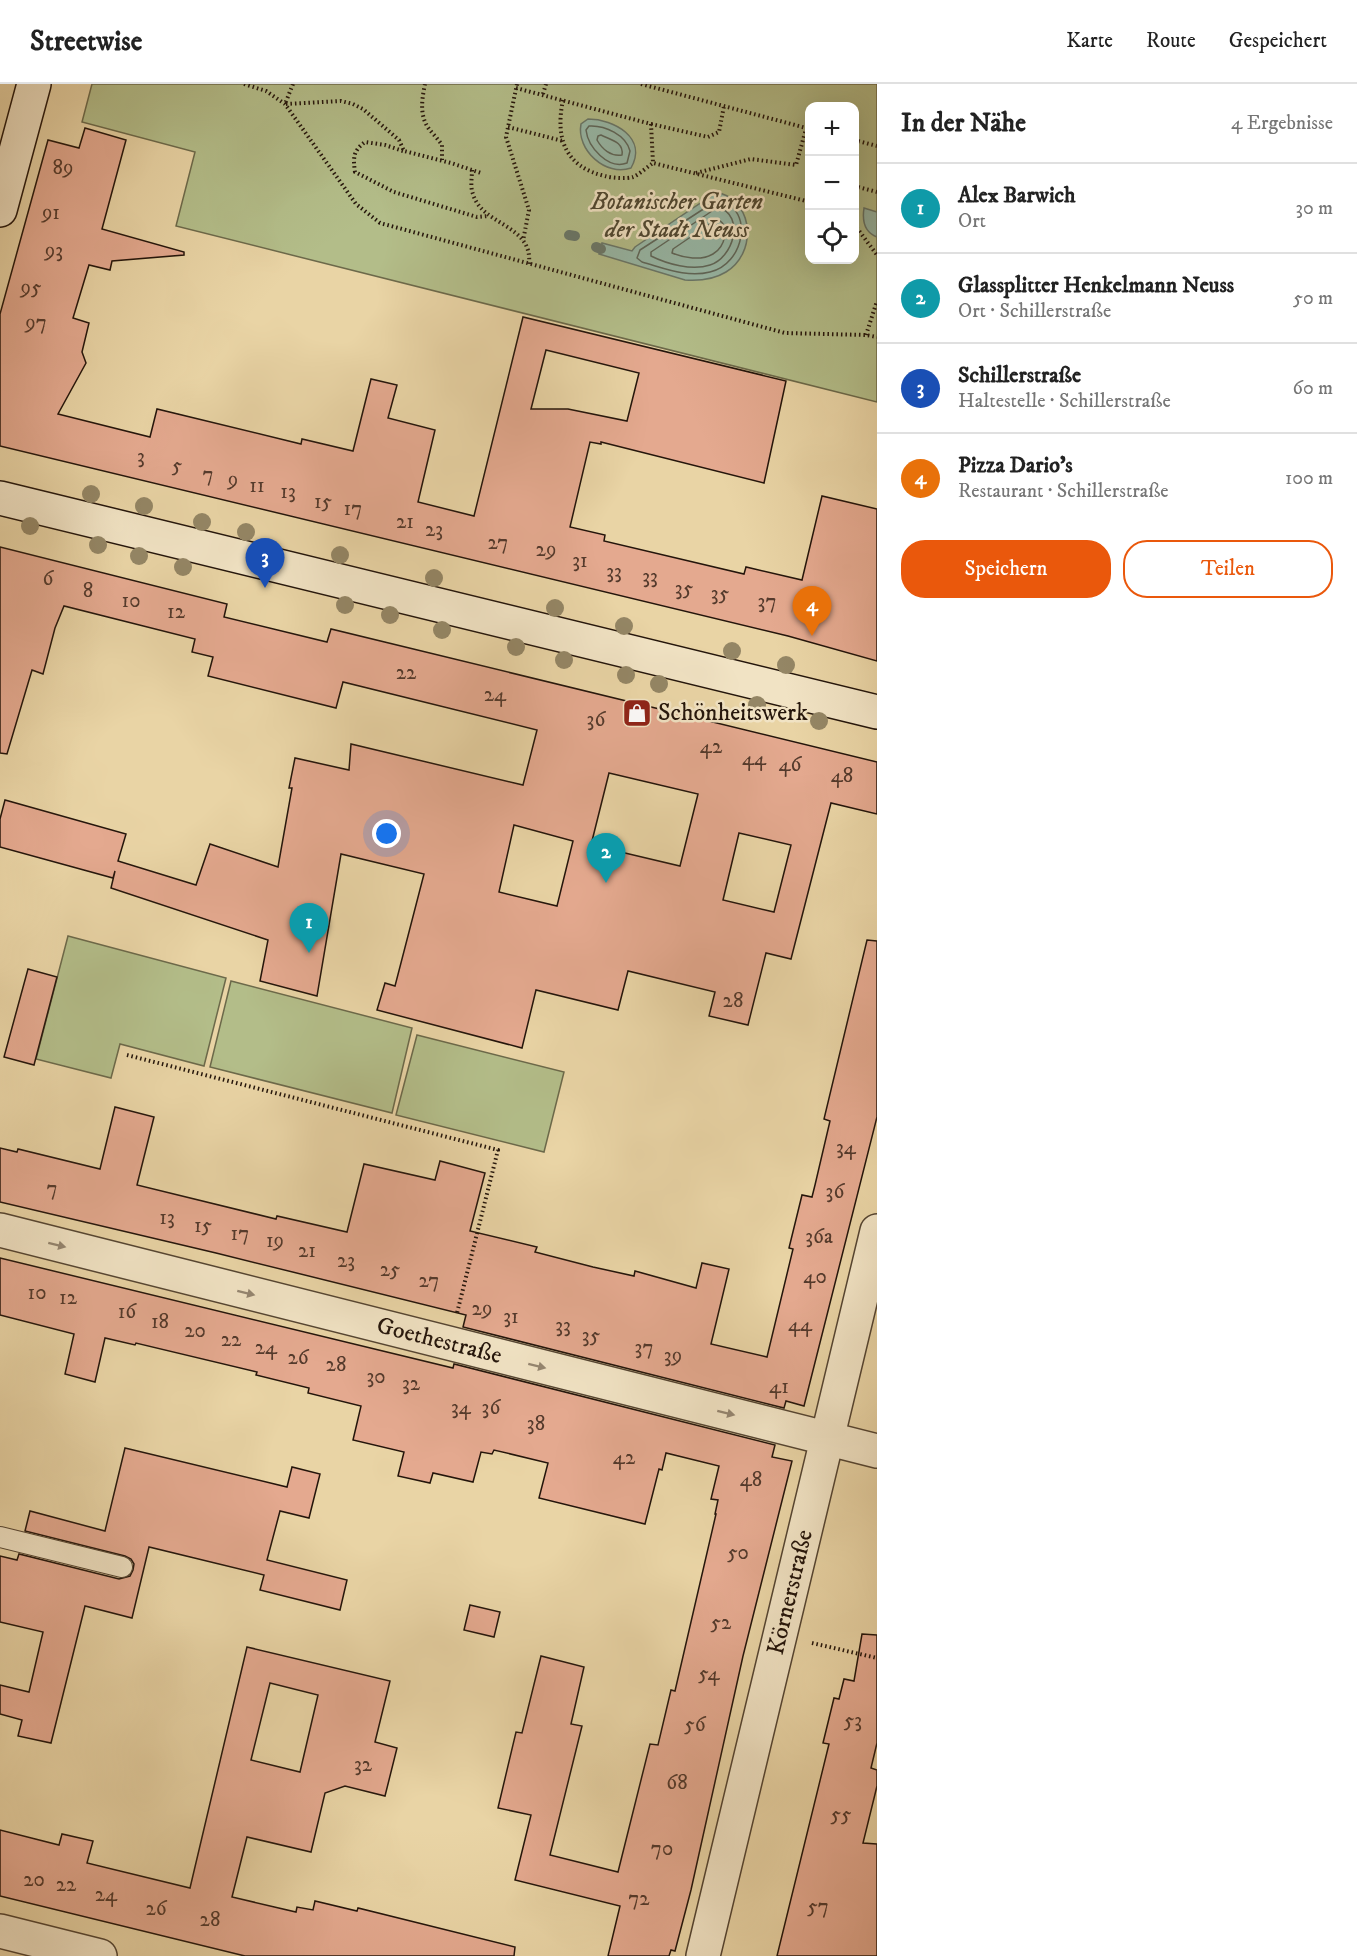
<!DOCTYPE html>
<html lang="de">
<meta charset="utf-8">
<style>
:root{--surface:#fff;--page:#f2f2f2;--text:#222;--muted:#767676;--line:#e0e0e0;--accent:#ea580c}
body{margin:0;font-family:"IM FELL DW Pica",serif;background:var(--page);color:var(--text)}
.controls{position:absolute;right:18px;top:18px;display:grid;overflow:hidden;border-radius:12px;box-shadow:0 6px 24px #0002}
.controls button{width:54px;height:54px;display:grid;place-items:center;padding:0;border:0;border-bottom:2px solid var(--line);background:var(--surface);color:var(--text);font:30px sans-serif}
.you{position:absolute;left:387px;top:750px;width:21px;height:21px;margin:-15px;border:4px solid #fff;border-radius:50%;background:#1a73e8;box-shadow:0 0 0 9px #1a73e833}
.badge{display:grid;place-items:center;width:39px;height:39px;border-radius:50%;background:var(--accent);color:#fff;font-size:20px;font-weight:700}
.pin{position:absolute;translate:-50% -50px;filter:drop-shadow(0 2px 3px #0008)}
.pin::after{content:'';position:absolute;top:32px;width:21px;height:18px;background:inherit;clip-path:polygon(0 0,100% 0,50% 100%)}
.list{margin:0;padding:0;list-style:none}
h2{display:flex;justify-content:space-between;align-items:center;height:78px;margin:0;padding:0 24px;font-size:26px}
h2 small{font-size:20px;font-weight:400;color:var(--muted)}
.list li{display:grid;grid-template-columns:39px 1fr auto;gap:18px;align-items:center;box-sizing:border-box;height:90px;padding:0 24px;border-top:2px solid var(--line)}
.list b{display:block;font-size:22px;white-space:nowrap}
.list p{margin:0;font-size:20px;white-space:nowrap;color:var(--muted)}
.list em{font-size:20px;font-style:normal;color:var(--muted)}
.actions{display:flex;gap:12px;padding:18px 24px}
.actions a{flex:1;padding:14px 0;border:2px solid var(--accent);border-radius:24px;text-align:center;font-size:21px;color:var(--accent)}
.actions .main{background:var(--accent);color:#fff}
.icon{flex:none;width:33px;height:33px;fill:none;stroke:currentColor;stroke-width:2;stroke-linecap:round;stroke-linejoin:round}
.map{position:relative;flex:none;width:877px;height:1872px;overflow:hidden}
header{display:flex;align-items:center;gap:36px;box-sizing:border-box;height:84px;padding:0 30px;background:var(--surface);border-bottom:2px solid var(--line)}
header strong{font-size:28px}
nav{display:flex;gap:33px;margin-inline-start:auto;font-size:21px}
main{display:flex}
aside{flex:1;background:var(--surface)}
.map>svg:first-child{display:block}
</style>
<header>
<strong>Streetwise</strong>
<nav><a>Karte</a><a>Route</a><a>Gespeichert</a></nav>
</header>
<main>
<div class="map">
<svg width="877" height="1872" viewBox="0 0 877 1872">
<rect width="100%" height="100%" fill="#e9d4a5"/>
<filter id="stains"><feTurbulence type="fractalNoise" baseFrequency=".00333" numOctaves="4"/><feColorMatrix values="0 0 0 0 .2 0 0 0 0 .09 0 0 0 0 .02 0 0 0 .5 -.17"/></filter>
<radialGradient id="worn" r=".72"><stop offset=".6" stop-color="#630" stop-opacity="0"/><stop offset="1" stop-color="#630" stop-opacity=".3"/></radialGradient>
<!-- green -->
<g fill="#b3bd89" stroke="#6c694a" stroke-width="1.5" fill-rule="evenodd">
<path d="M 92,0 L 877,0 L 877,318 L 176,142 L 195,68 L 82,38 ZM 810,22 L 854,22 L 854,176 L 810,176 Z"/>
<path d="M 68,852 L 226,894 L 204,982 L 120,960 L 111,994 L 36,975 Z"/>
<path d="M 231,897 L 412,944 L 392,1029 L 210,983 Z"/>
<path d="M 417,951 L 564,988 L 544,1068 L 396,1031 Z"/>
</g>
<!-- water -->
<g fill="#97b8a7" stroke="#697769" stroke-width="1.5">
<path d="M 588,35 C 614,35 648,54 631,84 C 606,93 576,66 581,40 Z"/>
<path d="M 720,109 C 755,120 756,170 726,188 C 713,196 699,197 685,196 L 599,170 L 602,159 L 632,167 L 635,163 L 714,110 Z"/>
<path d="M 864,124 L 877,128 L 877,153 C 864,148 862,137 864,124 Z"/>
</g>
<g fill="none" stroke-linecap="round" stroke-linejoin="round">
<!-- shore -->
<g stroke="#5e6659" stroke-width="1.5">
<path d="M 589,42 C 605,41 626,51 630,67 L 627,79 C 608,86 588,63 586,46 Z"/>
<path d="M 598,52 L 601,51 C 611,56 624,58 622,71 C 611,73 602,65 597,56 Z"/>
<path d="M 719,115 C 756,127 743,181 710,188 C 687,194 664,184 642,178 L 637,174 L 640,166 Z"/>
<path d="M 718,123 C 746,132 733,174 710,181 C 692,187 667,180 651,172 L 651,168 Z"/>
<path d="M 717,135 C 731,141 725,163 713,170 C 701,177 684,174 672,169 L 673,165 Z"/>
</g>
<!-- stream -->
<g stroke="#697769" stroke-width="10">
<path d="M 569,151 L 575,152"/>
<path d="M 596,163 L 601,165"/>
</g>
</g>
<!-- building -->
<g fill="#e4a98f" stroke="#24150b" stroke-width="1.5" fill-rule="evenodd">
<path d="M 85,44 L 126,56 L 102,145 L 184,168 L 184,171 L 112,177 L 110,186 L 89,181 L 73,234 L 89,239 L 82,268 L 86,279 L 58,330 L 150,353 L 157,325 L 301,360 L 302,355 L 353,367 L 371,295 L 397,301 L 388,334 L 435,346 L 418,418 L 474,432 L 523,233 L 786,297 L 764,399 L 601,358 L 601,360 L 590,358 L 570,443 L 605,451 L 604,457 L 744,490 L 746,483 L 802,496 L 822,412 L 877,425 L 877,577 L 788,552 L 0,362 L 0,230 L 48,56 L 79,64 ZM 546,266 L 639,289 L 627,337 L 568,325 L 531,325 Z"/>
<path d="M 0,463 L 227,520 L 224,533 L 327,558 L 331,545 L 877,678 L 877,730 L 831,719 L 791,875 L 766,869 L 748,941 L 709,932 L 715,908 L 628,887 L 618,926 L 536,906 L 522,964 L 377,926 L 385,899 L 395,902 L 424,790 L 341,770 L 317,912 L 260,897 L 268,856 L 111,804 L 115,787 L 113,794 L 0,763 L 0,735 L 5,716 L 126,750 L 118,777 L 196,801 L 210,760 L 278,783 L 292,704 L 289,704 L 295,674 L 349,686 L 351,660 L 523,701 L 537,646 L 343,598 L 336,624 L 208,592 L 213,573 L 192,568 L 195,555 L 64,522 L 55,544 L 43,590 L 32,586 L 7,670 L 0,669 ZM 609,689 L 698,710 L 680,782 L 591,761 ZM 514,741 L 573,757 L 557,822 L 499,808 ZM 739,749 L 791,761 L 774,828 L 723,816 Z"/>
<path d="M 867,856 L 877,857 L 877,1033 L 804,1322 L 786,1317 L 784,1324 L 463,1243 L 466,1231 L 216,1169 L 0,1118 L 0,1064 L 17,1068 L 18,1065 L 100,1085 L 115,1023 L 154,1033 L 137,1101 L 276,1135 L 277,1132 L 347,1148 L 364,1080 L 435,1096 L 440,1077 L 485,1089 L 470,1147 L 537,1163 L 535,1168 L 593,1183 L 634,1192 L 635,1187 L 696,1204 L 702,1179 L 729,1185 L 711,1260 L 767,1273 L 793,1165 L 789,1164 L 802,1111 L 812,1113 L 815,1101 L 830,1037 L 824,1035 Z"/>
<path d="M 28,885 L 57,893 L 34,981 L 4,973 Z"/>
<path d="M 0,1174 L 453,1284 L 454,1280 L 775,1361 L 772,1373 L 792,1377 L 743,1572 L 691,1806 L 675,1867 L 671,1866 L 669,1872 L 608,1872 L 620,1822 L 515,1796 L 531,1731 L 498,1724 L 516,1648 L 522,1649 L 541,1572 L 584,1583 L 571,1640 L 582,1642 L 550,1771 L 618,1788 L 650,1660 L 658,1661 L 671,1606 L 675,1607 L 716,1430 L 715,1430 L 718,1416 L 711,1415 L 719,1382 L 666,1369 L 662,1386 L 659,1385 L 645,1440 L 539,1414 L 548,1379 L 494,1366 L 492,1370 L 481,1368 L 473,1398 L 433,1389 L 430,1399 L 398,1392 L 404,1368 L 353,1356 L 361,1322 L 308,1309 L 309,1304 L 256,1291 L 257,1288 L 136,1259 L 135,1261 L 105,1254 L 95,1298 L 65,1290 L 74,1250 L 0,1231 Z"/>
<path d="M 125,1364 L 287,1403 L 292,1383 L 320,1390 L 309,1434 L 280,1427 L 267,1476 L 347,1496 L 340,1526 L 260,1506 L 264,1491 L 149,1463 L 132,1534 L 85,1522 L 51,1659 L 18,1652 L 22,1636 L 0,1630 L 0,1601 L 29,1608 L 43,1548 L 0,1538 L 0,1472 L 17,1476 L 19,1470 L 119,1495 L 130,1492 L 133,1486 L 134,1480 L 131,1475 L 125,1472 L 25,1447 L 30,1427 L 105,1447 Z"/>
<path d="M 470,1521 L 500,1528 L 494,1553 L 464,1546 Z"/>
<path d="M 862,1550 L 877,1551 L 877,1659 L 871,1684 L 877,1686 L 877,1702 L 863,1759 L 877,1760 L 877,1872 L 777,1872 L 829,1660 L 823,1659 L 834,1614 L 839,1615 L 844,1595 L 854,1597 Z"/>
<path d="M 247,1563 L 390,1597 L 375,1658 L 397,1664 L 385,1712 L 345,1702 L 325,1709 L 311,1768 L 247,1753 L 232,1813 L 296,1828 L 297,1823 L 313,1826 L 315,1817 L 357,1827 L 358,1824 L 515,1863 L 514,1872 L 245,1872 L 0,1812 L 0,1746 L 59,1761 L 62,1750 L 93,1757 L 87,1779 L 190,1804 ZM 270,1599 L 318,1611 L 300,1688 L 251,1676 Z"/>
</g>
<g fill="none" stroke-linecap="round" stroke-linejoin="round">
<!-- lane casing -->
<g stroke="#554532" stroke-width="22">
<path id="lane" d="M 0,1453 L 122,1483"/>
</g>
<!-- street casing -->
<g stroke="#554532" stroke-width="36">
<g id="street">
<path id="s1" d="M 0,1146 L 877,1367"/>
<path d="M 0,1847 L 100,1872"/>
<path id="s2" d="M 703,1872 L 877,1147"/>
</g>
</g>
<!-- secondary casing -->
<g stroke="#24150b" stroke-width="36">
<g id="secondary">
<path d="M 0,126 L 34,0"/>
<path d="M 0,414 L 877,628"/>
</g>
</g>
<!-- path -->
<g stroke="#24150b" stroke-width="4" stroke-dasharray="1.5 3" stroke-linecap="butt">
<path d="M 244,0 L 266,7 L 285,20 L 356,120 L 380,139 L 785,249 L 866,251 L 877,253"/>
<path d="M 293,0 L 285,20 L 341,17 L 353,20 L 363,25 L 399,56 L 404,67 L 451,79 L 481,89"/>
<path d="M 425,0 C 422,15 419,31 429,45 C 433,50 438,55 442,61 L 442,76"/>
<path d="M 517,0 L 506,53 L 529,126 L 523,157"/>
<path d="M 641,0 L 810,45"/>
<path d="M 516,4 L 651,40 L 653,79 L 810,118"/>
<path d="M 543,10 L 546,0"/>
<path d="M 563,16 C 555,54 565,83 605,92 C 612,94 627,95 633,93 C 640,90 647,83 653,79"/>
<path d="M 651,40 L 708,53 L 719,48 L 724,22"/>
<path d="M 508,43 L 563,57"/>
<path d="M 854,56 L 877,62"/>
<path d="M 403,67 L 385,61 L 365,58 C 353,67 353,74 355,88 L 394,108 L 477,133 L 489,132"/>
<path d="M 472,86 C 472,94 470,103 473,110 C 482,142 533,140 529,180"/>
<path d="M 696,89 L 751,75 L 796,81 L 806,45"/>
<path d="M 854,102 L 877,108"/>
<path d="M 854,140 L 877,171"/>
<path d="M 866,251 L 877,217"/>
<path d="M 127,971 L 498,1066 L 457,1229"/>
<path d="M 812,1559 L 877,1574"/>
</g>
<!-- lane -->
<use href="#lane" stroke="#f1e3c4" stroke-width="20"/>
<!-- street -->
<use href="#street" stroke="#f1e3c4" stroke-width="33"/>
<!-- secondary -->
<use href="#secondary" stroke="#f1e3c4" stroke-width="33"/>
</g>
<!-- trees -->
<g fill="#948665">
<circle cx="91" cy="410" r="9"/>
<circle cx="144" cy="422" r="9"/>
<circle cx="202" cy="438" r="9"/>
<circle cx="30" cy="442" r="9"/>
<circle cx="246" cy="448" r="9"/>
<circle cx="98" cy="461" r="9"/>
<circle cx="340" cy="471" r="9"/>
<circle cx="139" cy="472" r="9"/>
<circle cx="183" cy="483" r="9"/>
<circle cx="434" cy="494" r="9"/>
<circle cx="345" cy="521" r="9"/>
<circle cx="555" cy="524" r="9"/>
<circle cx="390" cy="531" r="9"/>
<circle cx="624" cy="542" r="9"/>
<circle cx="442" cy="546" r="9"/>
<circle cx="516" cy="563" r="9"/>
<circle cx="732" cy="567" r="9"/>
<circle cx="564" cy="576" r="9"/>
<circle cx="786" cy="581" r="9"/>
<circle cx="626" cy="591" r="9"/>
<circle cx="659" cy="600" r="9"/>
<circle cx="757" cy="621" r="9"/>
<circle cx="819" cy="637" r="9"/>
</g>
<!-- one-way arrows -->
<defs><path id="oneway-solid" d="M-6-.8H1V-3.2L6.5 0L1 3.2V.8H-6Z" transform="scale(1.5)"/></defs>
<g fill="#958671">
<use href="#oneway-solid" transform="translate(57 1161) rotate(14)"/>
<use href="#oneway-solid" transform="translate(246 1209) rotate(14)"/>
<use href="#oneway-solid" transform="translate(537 1282) rotate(14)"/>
<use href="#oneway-solid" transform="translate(726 1329) rotate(14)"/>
</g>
<!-- icons -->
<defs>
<g id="shop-square" transform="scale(1.5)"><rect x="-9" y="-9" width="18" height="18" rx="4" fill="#8f2418" stroke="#f1e3c4"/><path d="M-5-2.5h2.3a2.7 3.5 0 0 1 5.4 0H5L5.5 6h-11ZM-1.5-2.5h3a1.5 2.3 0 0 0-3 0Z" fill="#fff"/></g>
</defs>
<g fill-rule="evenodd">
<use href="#shop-square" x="637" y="629"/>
</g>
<g text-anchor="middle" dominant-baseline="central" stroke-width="5" stroke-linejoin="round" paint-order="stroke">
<!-- number labels -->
<g font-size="21" fill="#543a2c">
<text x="63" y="84">89</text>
<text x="51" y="129">91</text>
<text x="54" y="167">93</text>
<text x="31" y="204">95</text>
<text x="36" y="239">97</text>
<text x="141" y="373">3</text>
<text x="177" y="382">5</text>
<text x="208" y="391">7</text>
<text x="233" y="396">9</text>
<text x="257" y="402">11</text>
<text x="288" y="408">13</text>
<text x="323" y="418">15</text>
<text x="353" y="425">17</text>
<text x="405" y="438">21</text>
<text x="434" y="446">23</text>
<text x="498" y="459">27</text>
<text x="546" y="466">29</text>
<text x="580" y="477">31</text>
<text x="614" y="488">33</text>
<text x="650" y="493">33</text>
<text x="48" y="495">6</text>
<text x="684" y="505">35</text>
<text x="88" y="507">8</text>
<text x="720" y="510">35</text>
<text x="131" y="517">10</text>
<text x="767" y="518">37</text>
<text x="176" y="528">12</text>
<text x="406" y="589">22</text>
<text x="495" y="611">24</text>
<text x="596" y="636">36</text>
<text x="711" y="663">42</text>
<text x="754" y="675">44</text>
<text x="790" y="681">46</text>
<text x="842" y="692">48</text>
<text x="733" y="917">28</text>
<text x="846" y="1064">34</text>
<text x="52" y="1105">7</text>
<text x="835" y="1108">36</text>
<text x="167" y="1134">13</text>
<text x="203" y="1142">15</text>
<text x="240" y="1150">17</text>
<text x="819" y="1153">36a</text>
<text x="275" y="1157">19</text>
<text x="307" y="1167">21</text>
<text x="346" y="1177">23</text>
<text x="390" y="1186">25</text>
<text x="815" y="1193">40</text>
<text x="429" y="1197">27</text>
<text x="37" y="1209">10</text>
<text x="68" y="1214">12</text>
<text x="482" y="1225">29</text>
<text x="127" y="1228">16</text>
<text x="511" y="1233">31</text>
<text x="160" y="1238">18</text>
<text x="800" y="1241">44</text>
<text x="563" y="1242">33</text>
<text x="195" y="1247">20</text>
<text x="591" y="1252">35</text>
<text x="231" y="1256">22</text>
<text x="266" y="1264">24</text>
<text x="644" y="1264">37</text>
<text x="673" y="1272">39</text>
<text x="298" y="1274">26</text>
<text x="336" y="1281">28</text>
<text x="376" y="1293">30</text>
<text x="411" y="1300">32</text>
<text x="779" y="1303">41</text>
<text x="461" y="1324">34</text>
<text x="491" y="1324">36</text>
<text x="536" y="1340">38</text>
<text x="624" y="1374">42</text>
<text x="751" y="1396">48</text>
<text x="738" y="1469">50</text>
<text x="721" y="1539">52</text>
<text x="709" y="1590">54</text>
<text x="853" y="1637">53</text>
<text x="695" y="1641">56</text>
<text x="363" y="1681">32</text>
<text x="677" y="1699">68</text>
<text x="841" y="1731">55</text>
<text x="662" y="1765">70</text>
<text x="34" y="1796">20</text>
<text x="66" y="1801">22</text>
<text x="106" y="1811">24</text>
<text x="639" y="1815">72</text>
<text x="818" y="1823">57</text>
<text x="156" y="1825">26</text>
<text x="210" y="1836">28</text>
</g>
<!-- park labels -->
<g font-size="24" font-style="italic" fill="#4f4731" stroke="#f1e3c4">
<text x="677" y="118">Botanischer Garten<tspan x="677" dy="28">der Stadt Neuss</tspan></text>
</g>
<!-- poi labels -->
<g font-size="24" fill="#24150b" stroke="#f1e3c4" text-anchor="start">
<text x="658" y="629">Schönheitswerk</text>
</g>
<!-- street labels -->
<g font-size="24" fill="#24150b" stroke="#f1e3c4">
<text stroke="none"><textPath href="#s1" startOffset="453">Goethestraße</textPath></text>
<text stroke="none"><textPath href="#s2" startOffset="374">Körnerstraße</textPath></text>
</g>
</g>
<rect width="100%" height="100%" filter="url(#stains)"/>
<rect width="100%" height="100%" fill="url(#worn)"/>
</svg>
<div class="controls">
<button>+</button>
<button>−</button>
<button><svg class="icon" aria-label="locate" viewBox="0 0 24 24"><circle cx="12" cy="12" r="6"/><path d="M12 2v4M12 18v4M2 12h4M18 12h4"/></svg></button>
</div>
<div class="you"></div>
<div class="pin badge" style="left:309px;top:869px;background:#0f9aa8">1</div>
<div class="pin badge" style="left:606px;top:799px;background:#0f9aa8">2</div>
<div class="pin badge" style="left:265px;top:504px;background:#1a4fb4">3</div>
<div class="pin badge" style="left:812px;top:552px;background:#e8710a">4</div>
</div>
<aside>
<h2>In der Nähe<small>4 Ergebnisse</small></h2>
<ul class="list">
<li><span class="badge" style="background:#0f9aa8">1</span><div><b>Alex Barwich</b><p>Ort</p></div><em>30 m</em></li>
<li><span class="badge" style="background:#0f9aa8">2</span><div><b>Glassplitter Henkelmann Neuss</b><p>Ort · Schillerstraße</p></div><em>50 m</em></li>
<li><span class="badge" style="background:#1a4fb4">3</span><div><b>Schillerstraße</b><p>Haltestelle · Schillerstraße</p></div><em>60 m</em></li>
<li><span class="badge" style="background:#e8710a">4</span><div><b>Pizza Dario's</b><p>Restaurant · Schillerstraße</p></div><em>100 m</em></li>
</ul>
<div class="actions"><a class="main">Speichern</a><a>Teilen</a></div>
</aside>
</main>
